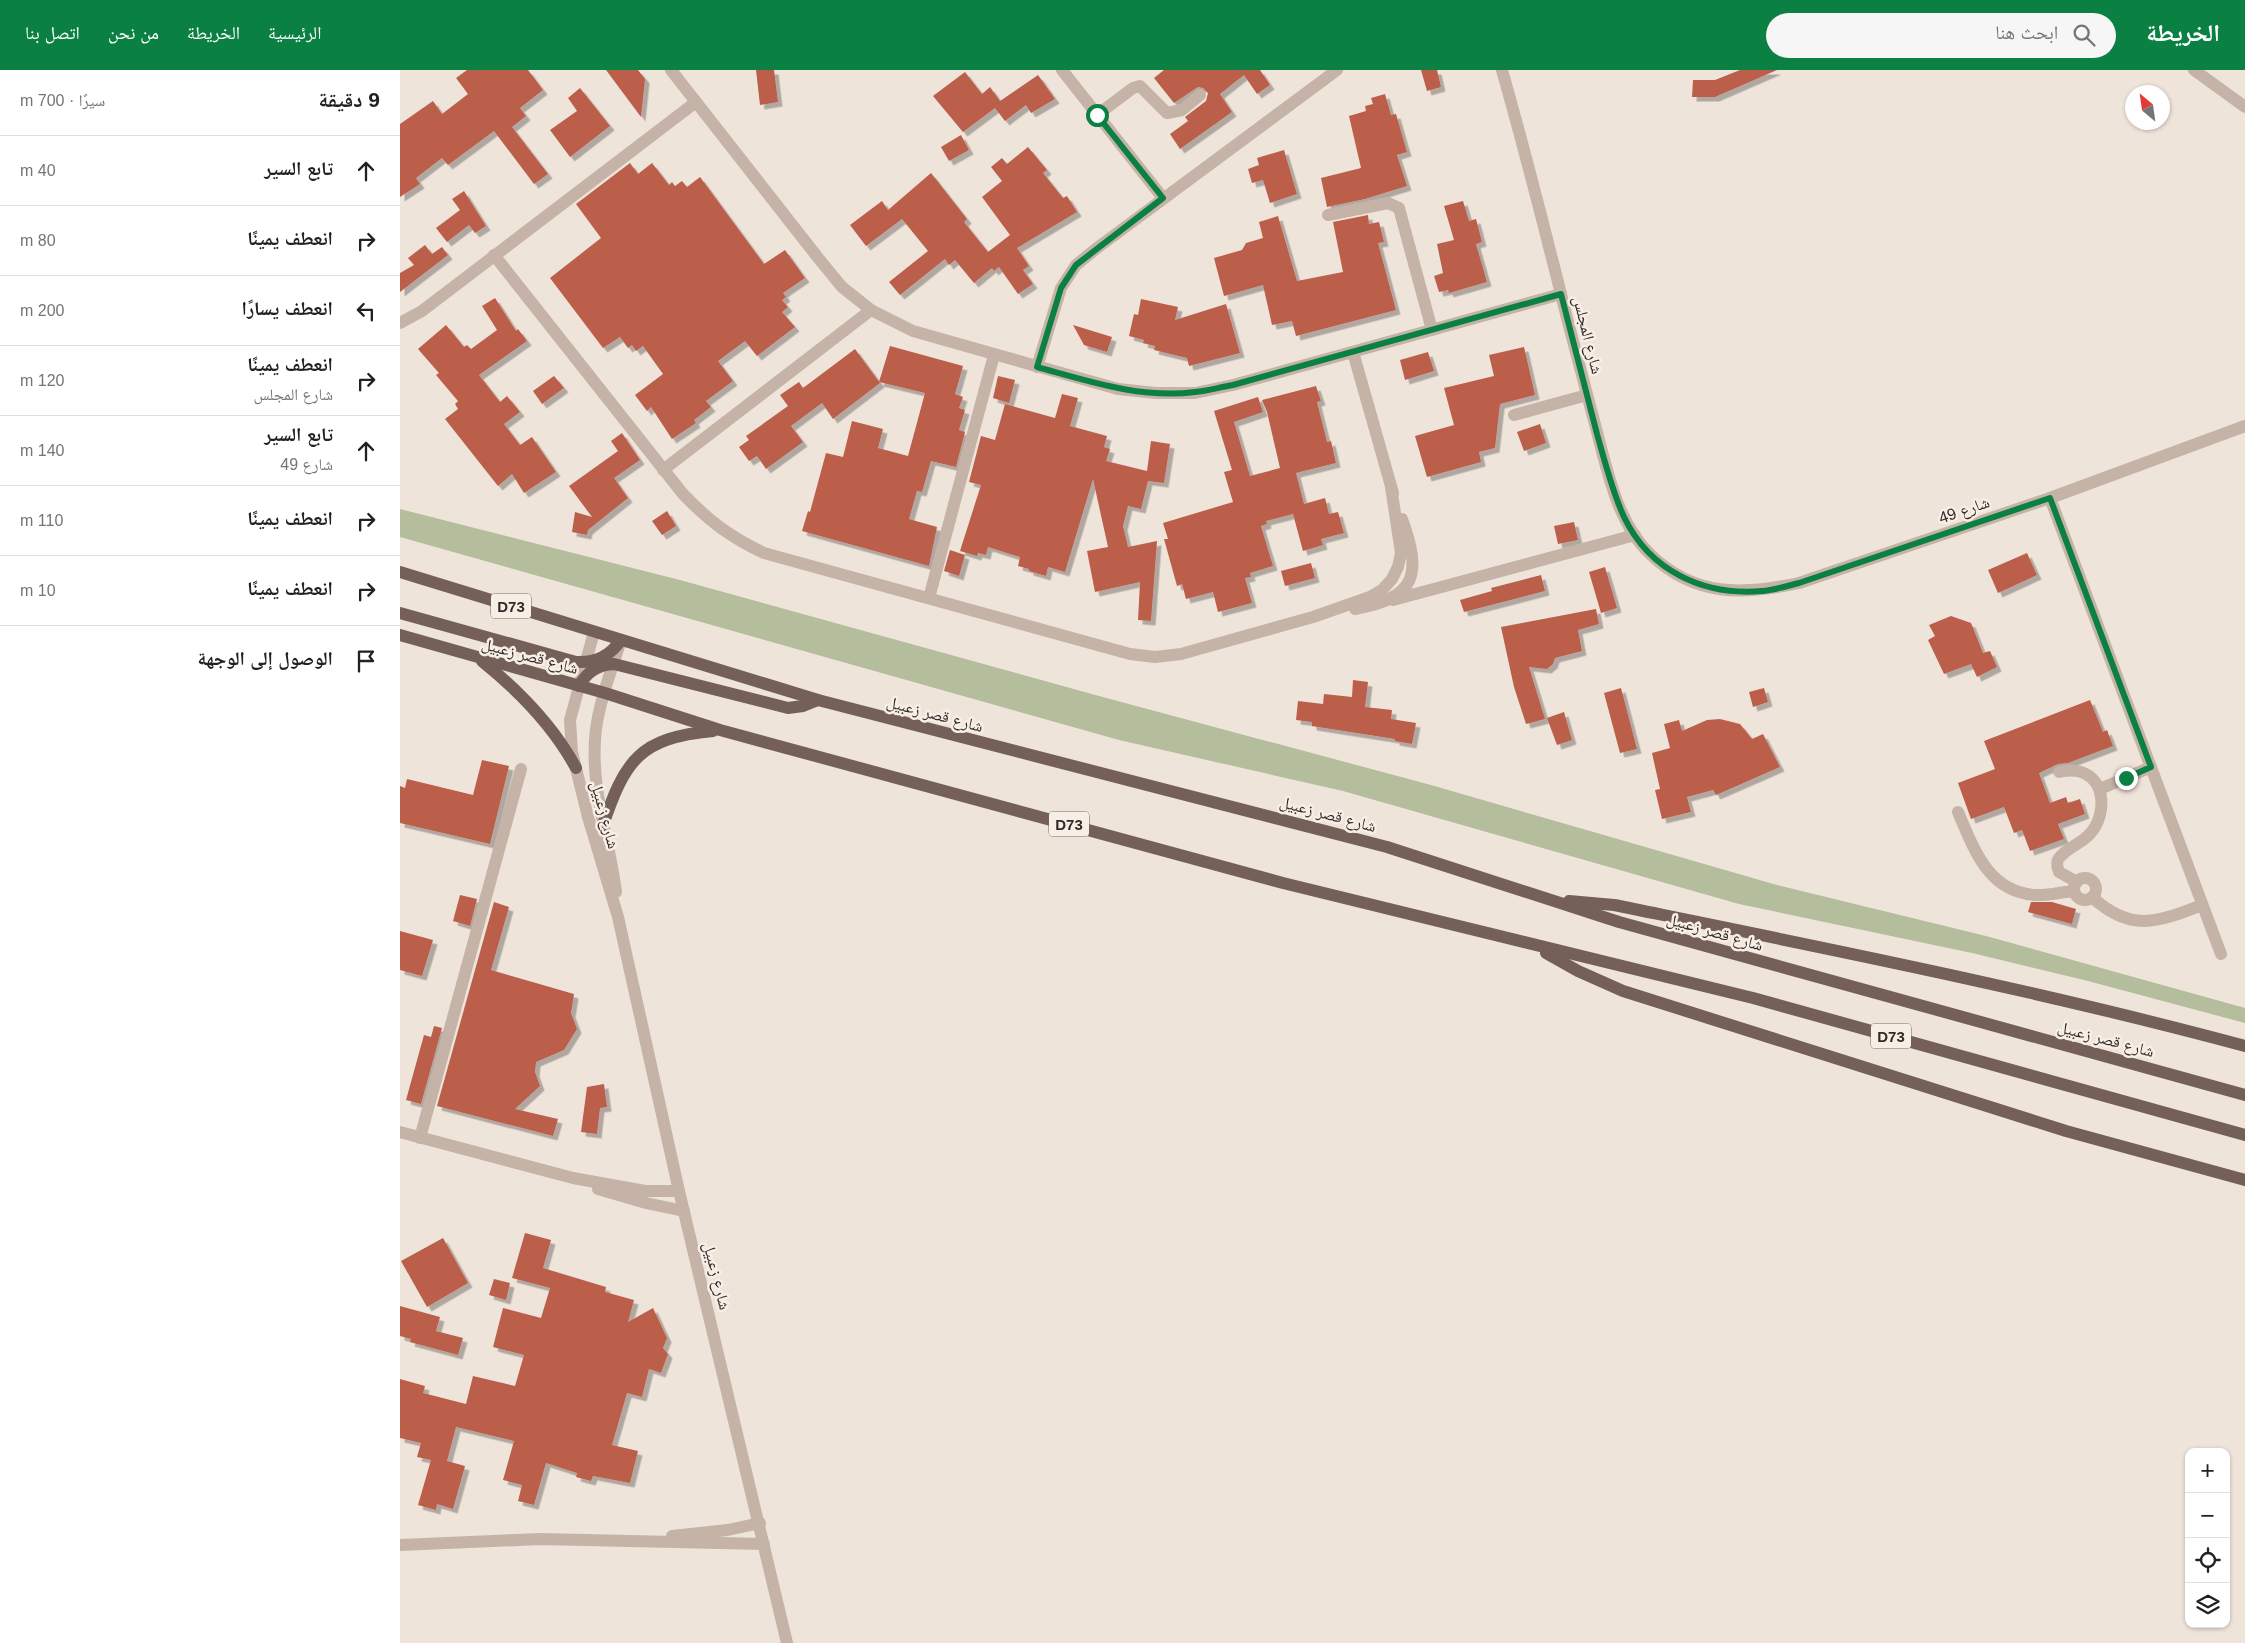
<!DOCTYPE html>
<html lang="ar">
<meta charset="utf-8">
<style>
:root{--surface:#fff;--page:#f6f6f6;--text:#202124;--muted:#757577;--line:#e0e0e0;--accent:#0b8043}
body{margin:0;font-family:Helvetica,"Noto Naskh Arabic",sans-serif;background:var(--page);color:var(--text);direction:rtl}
.controls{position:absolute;right:15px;bottom:15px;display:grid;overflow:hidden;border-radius:10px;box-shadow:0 1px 4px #0004}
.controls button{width:45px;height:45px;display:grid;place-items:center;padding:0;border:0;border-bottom:1px solid var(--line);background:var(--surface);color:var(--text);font:25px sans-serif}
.compass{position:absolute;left:1725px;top:15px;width:45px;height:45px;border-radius:50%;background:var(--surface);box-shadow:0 1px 4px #0004;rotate:331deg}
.stop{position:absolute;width:15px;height:15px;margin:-11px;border:4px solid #0b8043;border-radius:50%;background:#fff}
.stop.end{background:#0b8043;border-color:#fff;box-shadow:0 1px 5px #0008}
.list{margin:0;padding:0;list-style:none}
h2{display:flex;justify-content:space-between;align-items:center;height:65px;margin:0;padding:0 20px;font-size:21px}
h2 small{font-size:16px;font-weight:400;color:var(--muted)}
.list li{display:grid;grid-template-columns:32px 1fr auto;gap:15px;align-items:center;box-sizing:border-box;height:70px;padding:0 20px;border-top:1px solid var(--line)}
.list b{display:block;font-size:19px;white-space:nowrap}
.list p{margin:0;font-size:16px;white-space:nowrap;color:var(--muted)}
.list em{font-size:16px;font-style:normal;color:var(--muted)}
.icon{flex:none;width:28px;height:28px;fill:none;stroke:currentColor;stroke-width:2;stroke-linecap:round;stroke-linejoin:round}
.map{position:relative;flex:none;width:1845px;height:1573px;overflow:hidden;direction:ltr}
header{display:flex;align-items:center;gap:30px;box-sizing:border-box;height:70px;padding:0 25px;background:var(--accent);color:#fff}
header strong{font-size:24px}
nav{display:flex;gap:28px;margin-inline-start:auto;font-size:18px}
.search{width:350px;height:45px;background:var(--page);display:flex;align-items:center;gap:12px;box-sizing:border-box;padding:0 18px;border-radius:28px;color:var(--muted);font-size:19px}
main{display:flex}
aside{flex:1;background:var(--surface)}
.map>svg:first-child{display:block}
</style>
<header>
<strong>الخريطة</strong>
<div class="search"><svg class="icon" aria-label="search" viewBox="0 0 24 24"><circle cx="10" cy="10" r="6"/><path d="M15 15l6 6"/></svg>ابحث هنا</div>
<nav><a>الرئيسية</a><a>الخريطة</a><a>من نحن</a><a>اتصل بنا</a></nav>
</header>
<main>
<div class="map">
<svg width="1845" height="1573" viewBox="0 0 1845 1573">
<defs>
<filter id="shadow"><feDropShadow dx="4.5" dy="4.5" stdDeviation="0" flood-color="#0004"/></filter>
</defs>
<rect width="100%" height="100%" fill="#efe4da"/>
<!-- green -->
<path fill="#b4bd9c" d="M 0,439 L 280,510 L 699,626 L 1031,715 L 1377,815 L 1586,866 L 1845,938 L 1845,953 L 1688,911 L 1572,883 L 1339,834 L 943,721 L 719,670 L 0,467 Z"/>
<!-- building -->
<g fill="#bb5e4c" filter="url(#shadow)">
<path d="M 67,0 L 128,0 L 143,20 L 120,38 L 126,46 L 112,57 L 148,104 L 134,114 L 94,61 L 48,95 L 42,88 L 16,108 L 20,114 L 0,127 L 0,54 L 33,31 L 42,44 L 68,24 L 56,8 Z"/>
<path d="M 206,0 L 238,0 L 245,9 L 241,47 Z"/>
<path d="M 356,0 L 374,0 L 378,32 L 360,35 Z"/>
<path d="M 764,0 L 860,0 L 870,15 L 857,24 L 844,5 L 820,24 L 832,42 L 780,79 L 770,64 L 788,51 L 785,47 L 806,31 L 808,23 L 803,18 L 798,17 L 774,33 L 754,8 Z"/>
<path d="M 1021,0 L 1037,0 L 1041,17 L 1027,21 Z"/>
<path d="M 1340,0 L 1377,0 L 1315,27 L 1292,27 L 1293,10 L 1315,10 Z"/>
<path d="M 565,2 L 582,24 L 590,17 L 600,31 L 638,5 L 655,29 L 631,43 L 626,35 L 605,51 L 595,38 L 563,62 L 533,26 Z"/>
<path d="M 180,18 L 210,56 L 170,87 L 150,60 L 177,41 L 168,28 Z"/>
<path d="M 985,24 L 991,45 L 996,44 L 1007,82 L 997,85 L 1007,116 L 965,129 L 927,137 L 921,108 L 961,98 L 949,46 L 966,41 L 965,36 L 973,34 L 971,28 Z"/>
<path d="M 561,65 L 569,80 L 549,91 L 541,77 Z"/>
<path d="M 628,77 L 647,100 L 643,103 L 663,128 L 667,126 L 677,142 L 617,178 L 629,196 L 623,200 L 633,214 L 618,224 L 599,197 L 594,201 L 592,198 L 574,213 L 555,190 L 549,195 L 545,189 L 500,225 L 489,212 L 528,181 L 502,149 L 466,176 L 450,155 L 482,131 L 488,140 L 531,103 L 567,149 L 564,152 L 588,182 L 610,165 L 582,127 L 602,111 L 591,97 L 602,88 L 607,94 Z"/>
<path d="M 884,80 L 897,124 L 870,133 L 863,110 L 852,113 L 848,99 L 859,95 L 857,88 Z"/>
<path d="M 230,93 L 238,104 L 252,93 L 269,115 L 272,112 L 275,116 L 282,111 L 287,117 L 300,107 L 364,194 L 385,180 L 405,208 L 383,223 L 386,227 L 382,230 L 388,237 L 382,242 L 395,257 L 357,286 L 345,271 L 318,291 L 333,311 L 306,331 L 311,337 L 294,350 L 296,353 L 272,369 L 251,337 L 247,341 L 235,325 L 263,304 L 243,276 L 236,281 L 232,275 L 228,278 L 220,267 L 203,278 L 150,208 L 201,168 L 176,134 Z"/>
<path d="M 64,121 L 86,156 L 75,163 L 69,155 L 47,172 L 36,158 L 60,140 L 52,129 Z"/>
<path d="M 1063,131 L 1069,151 L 1076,149 L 1082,172 L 1076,174 L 1087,212 L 1049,223 L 1048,220 L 1039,222 L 1034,206 L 1043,203 L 1037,174 L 1054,170 L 1044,136 Z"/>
<path d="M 968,145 L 969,154 L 979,152 L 984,172 L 978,173 L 996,240 L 896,266 L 892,251 L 872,255 L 863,215 L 824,226 L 814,188 L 842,180 L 846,173 L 863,168 L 859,152 L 878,146 L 897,211 L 943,202 L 933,152 Z"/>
<path d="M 25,175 L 32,184 L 42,177 L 48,185 L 0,222 L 0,203 L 14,195 L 8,188 Z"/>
<path d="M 95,228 L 116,261 L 118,259 L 127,271 L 79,305 L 100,332 L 107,326 L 120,342 L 104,354 L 120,375 L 132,367 L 156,402 L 124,423 L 112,404 L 98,416 L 45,349 L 58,339 L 55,334 L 58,331 L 36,305 L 39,303 L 18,279 L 46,255 L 64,277 L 67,275 L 71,279 L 97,260 L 82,236 Z"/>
<path d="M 741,229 L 778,237 L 775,250 L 826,234 L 840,283 L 789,296 L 787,288 L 754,280 L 755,276 L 743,273 L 744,270 L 729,266 L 734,244 L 738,245 Z"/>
<path d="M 673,255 L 712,267 L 707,282 L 684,275 Z"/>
<path d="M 490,276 L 563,296 L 555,324 L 563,327 L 559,338 L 565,340 L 559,360 L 565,362 L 556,397 L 531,391 L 522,422 L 517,421 L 509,449 L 537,457 L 529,496 L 402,461 L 408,441 L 410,442 L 426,383 L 443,387 L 452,351 L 483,359 L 478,378 L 508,386 L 525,323 L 479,312 Z"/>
<path d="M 1124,277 L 1135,325 L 1100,334 L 1095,378 L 1079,382 L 1081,392 L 1027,407 L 1015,366 L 1054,355 L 1044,318 L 1094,306 L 1089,285 Z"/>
<path d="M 455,279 L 480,313 L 433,349 L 422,333 L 391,356 L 403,372 L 366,399 L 357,386 L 349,391 L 339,377 L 349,370 L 346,366 L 388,336 L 380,325 L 399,312 L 403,318 Z"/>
<path d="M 1028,282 L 1034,301 L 1005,310 L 1000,290 Z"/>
<path d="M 154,306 L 164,318 L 142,334 L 133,321 Z"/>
<path d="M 598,306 L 615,310 L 609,333 L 593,328 Z"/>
<path d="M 916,316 L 921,331 L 917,332 L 927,372 L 931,371 L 936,393 L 896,403 L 904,434 L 925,428 L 929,444 L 938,442 L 944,463 L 921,469 L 923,475 L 903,481 L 893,444 L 866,451 L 867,454 L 861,456 L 873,496 L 850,503 L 851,507 L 845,508 L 852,533 L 818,542 L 813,522 L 786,529 L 782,514 L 777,516 L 764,469 L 768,469 L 763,453 L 833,432 L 824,402 L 832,400 L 814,341 L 858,327 L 863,342 L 834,352 L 850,406 L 880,398 L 867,342 L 862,330 Z"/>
<path d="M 662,324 L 678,328 L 670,356 L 707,366 L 704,377 L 710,379 L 706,391 L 747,401 L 751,371 L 770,374 L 764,413 L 748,411 L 741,439 L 728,436 L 723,456 L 728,477 L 757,471 L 751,551 L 738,550 L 740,512 L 695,522 L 687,481 L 708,477 L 693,409 L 665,502 L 648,497 L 646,506 L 629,501 L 629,499 L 618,496 L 620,487 L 588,477 L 586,485 L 578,483 L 577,486 L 560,481 L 581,415 L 569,412 L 581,366 L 595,370 L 605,334 L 655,348 Z"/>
<path d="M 1140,354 L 1146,373 L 1124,381 L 1117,362 Z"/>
<path d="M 222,363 L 240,390 L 214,408 L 228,428 L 188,460 L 187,465 L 172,462 L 175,442 L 192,447 L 169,416 L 218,381 L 211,371 Z"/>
<path d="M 267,441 L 276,456 L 262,465 L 252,451 Z"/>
<path d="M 1174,452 L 1178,470 L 1158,474 L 1154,456 Z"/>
<path d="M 550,480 L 565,485 L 559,506 L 544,501 Z"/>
<path d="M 1627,483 L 1637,505 L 1598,523 L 1588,500 Z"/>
<path d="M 911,493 L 915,508 L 885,516 L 881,501 Z"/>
<path d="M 1205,497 L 1217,538 L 1201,543 L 1189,502 Z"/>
<path d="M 1141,505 L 1145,521 L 1064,542 L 1060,530 L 1092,521 L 1091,518 Z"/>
<path d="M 1196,539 L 1199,554 L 1178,560 L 1182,581 L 1155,588 L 1153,594 L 1147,599 L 1129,597 L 1145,649 L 1126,654 L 1114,617 L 1101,557 Z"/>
<path d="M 1551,546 L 1571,553 L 1583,583 L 1590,581 L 1597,597 L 1577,607 L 1571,594 L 1544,604 L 1528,570 L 1535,566 L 1529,555 Z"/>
<path d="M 953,610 L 968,612 L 965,637 L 992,640 L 991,649 L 1016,653 L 1012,674 L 995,671 L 995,669 L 912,656 L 912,652 L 896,650 L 898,631 L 923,634 L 924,624 L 952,627 Z"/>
<path d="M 1221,618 L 1237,679 L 1220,683 L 1204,623 Z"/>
<path d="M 1364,618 L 1368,632 L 1353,637 L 1349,622 Z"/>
<path d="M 1690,630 L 1703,662 L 1707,660 L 1713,676 L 1668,693 L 1658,694 L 1639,703 L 1650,733 L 1666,727 L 1668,733 L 1680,729 L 1685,744 L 1658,754 L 1664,769 L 1630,781 L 1622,760 L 1614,763 L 1604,737 L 1571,749 L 1558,713 L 1595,699 L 1584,671 Z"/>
<path d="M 1164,642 L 1172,670 L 1157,675 L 1147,648 Z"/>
<path d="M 1320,649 L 1340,654 L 1352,669 L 1363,664 L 1380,697 L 1316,725 L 1313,720 L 1287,727 L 1291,742 L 1262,749 L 1255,720 L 1260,719 L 1252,683 L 1270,678 L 1264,654 L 1279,650 L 1282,661 L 1307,650 Z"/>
<path d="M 82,690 L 109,696 L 90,774 L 0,753 L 0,716 L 5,718 L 7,709 L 73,725 Z"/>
<path d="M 60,825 L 77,829 L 70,856 L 53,851 Z"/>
<path d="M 94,832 L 109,837 L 91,900 L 174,924 L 171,943 L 177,959 L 164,980 L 136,992 L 135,1002 L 140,1016 L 115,1039 L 158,1049 L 153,1066 L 37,1036 Z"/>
<path d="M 1631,832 L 1652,832 L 1676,839 L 1672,854 L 1628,842 Z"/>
<path d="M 0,861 L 33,870 L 22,906 L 0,900 Z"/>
<path d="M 34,956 L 42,958 L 21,1034 L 6,1030 L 24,965 L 31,967 Z"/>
<path d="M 204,1014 L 207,1037 L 200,1038 L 197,1064 L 181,1062 L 187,1017 Z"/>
<path d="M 125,1163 L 151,1170 L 143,1198 L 206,1217 L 205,1222 L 234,1230 L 228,1252 L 253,1238 L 267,1268 L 263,1278 L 268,1284 L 261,1303 L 249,1299 L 242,1327 L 227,1323 L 212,1375 L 238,1381 L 230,1413 L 193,1406 L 191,1411 L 176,1407 L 177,1403 L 146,1393 L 134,1435 L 118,1431 L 122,1415 L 103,1410 L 114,1371 L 56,1357 L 47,1391 L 65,1396 L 53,1439 L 37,1434 L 36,1440 L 18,1435 L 31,1390 L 17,1387 L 21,1373 L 0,1368 L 0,1309 L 25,1316 L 23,1323 L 66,1334 L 73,1306 L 115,1316 L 124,1285 L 93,1277 L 103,1238 L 141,1248 L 150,1218 L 112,1208 Z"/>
<path d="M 43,1168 L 68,1213 L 27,1237 L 1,1191 Z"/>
<path d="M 94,1209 L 110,1213 L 106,1230 L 89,1225 Z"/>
<path d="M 0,1236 L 40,1247 L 36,1261 L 63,1268 L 58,1285 L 10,1272 L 11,1269 L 0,1266 Z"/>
</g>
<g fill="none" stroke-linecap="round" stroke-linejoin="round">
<!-- minor -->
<g stroke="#c6b3a7" stroke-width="12">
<path d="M 271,0 L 419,189 L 442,217 L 471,240 L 513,261 L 718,319 L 756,323 L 795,323 L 833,315 L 1161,224"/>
<path d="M 662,0 L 763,128"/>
<path d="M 1102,0 C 1126,84 1147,168 1168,252 C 1178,289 1187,325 1197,362 C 1208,404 1218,454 1251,485 C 1295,527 1343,525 1399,513 L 1650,428 L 1845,356"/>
<path d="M 1794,0 L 1845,37"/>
<path d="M 697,45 L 733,18 L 740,16 L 767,43 L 782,40 L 800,25"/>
<path d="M 928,145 L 988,133 L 999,138 L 1032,260"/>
<path d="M 94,185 L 283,424 C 309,451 330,467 364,483 L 730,584 L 755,587 L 781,584 L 913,547 L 970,527 L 982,520 L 992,509 L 998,497 L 1001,483 L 991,417"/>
<path d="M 0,253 L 22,241 L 296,32"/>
<path d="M 953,282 L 993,423"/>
<path d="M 637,297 L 661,218 L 676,195 L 697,178 L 937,0"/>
<path d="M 1114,345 L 1187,325"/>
<path d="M 263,400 L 471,240"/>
<path d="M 1650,428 L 1821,884"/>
<path d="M 529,528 L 594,285"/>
<path d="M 993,530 L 1235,465"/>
<path d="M 955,539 C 1017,528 1022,504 1002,449"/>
<path d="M 194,562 L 170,650 L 172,682 L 188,747 L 218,847 L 279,1121 L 387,1573"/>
<path d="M 1659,702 C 1693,694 1709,721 1698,751 C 1689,773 1670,774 1659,788 C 1656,792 1657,797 1659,802 L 1677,812"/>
<path d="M 1700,719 L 1751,697"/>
<path d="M 1558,742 C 1574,779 1588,822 1635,825 C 1647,826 1661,822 1674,821"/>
<circle cx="1685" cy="819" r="11"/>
<path d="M 216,822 C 209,767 189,715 196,659 C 200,629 212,599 221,570"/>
<path d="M 1692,827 C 1731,863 1758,852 1802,835"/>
<path d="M 0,1062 L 173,1108 L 245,1121 L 279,1121"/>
<path d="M 20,1068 L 121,699"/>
<path d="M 198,1119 L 246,1133 L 284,1141"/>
<path d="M 272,1466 L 328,1460 L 360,1453"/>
<path d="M 0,1475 L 140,1469 L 364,1474"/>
</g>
<!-- major -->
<g stroke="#746059" stroke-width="12">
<path d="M 0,502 L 418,630 L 987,777 L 1219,852 L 1845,1025"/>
<path d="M 0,543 L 176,592 C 196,593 210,586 221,570"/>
<path d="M 0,565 L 205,623 L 320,660 L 883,813 L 1353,928 L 1845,1065"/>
<path d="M 82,591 C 119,621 153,655 176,698"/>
<path d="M 179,616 C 187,602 197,595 214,594 L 388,638 L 403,636 L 418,630"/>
<path d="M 202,758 C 225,690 239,668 313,661"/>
<path d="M 1169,831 L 1214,835 C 1425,878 1637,920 1845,976"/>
<path d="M 1146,883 L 1178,901 L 1223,921 L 1666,1061 L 1845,1110"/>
</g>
</g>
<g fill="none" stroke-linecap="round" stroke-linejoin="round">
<!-- route -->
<path stroke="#0b8043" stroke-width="6" d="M 697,45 L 763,128 L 676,195 L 661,218 L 637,297 C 688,311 741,329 795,322 C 808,321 820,317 833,315 L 1161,224 C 1173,271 1185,318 1197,364 C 1205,392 1212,421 1224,447 C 1250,501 1303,526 1362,521 C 1374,520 1387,516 1399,513 L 1650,428 L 1751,697 L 1726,708"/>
</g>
<g text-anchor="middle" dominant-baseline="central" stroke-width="5" stroke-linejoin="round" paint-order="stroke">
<!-- shield labels -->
<g fill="#f7eee6" stroke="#6e6560" stroke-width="1">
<rect x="91" y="523.5" width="40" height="25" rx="4"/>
<rect x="649" y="741.5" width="40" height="25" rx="4"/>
<rect x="1471" y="953.5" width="40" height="25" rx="4"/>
</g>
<g font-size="15" font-weight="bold" fill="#332a27">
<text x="111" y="536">D73</text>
<text x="669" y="754">D73</text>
<text x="1491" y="966">D73</text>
</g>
<!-- street labels -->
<g font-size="16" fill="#332a27" stroke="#f7eee6">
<text transform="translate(1188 265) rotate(76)">شارع المجلس</text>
<text transform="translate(1564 440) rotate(-19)">شارع 49</text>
<text transform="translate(130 586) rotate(15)">شارع قصر زعبيل</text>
<text transform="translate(535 644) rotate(15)">شارع قصر زعبيل</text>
<text transform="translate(928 744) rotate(15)">شارع قصر زعبيل</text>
<text transform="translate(205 745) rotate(75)">شارع زعبيل</text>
<text transform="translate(1315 862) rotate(16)">شارع قصر زعبيل</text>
<text transform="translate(1706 969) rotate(15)">شارع قصر زعبيل</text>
<text transform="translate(317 1206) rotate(76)">شارع زعبيل</text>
</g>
</g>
</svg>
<div class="controls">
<button>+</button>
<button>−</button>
<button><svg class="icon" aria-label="locate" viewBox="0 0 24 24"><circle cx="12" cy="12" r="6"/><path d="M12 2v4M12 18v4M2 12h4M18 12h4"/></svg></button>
<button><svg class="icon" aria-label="layers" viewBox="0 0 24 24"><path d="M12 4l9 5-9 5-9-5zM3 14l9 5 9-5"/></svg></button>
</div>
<svg class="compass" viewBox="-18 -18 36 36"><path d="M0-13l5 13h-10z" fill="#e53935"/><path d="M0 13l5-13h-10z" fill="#757577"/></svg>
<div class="stop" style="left:697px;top:45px"></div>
<div class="stop end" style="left:1726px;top:708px"></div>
</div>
<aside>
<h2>9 دقيقة<small>سيرًا · 700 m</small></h2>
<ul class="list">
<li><svg class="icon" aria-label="ahead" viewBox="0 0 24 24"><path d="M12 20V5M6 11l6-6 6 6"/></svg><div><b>تابع السير</b></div><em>40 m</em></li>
<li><svg class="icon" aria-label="right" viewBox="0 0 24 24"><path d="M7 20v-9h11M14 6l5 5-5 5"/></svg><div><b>انعطف يمينًا</b></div><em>80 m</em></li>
<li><svg class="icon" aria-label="left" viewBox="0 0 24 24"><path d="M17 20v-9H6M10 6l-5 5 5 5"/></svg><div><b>انعطف يسارًا</b></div><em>200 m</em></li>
<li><svg class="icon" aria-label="right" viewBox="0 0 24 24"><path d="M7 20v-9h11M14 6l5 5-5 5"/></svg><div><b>انعطف يمينًا</b><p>شارع المجلس</p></div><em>120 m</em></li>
<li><svg class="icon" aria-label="ahead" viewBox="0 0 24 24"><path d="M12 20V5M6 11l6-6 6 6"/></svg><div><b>تابع السير</b><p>شارع 49</p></div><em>140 m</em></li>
<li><svg class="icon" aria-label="right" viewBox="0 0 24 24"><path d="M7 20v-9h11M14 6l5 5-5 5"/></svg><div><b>انعطف يمينًا</b></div><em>110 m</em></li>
<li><svg class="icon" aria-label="right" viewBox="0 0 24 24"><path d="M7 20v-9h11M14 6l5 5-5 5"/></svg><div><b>انعطف يمينًا</b></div><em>10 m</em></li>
<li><svg class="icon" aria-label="arrive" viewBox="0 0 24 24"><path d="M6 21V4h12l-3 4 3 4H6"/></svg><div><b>الوصول إلى الوجهة</b></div></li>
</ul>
</aside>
</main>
